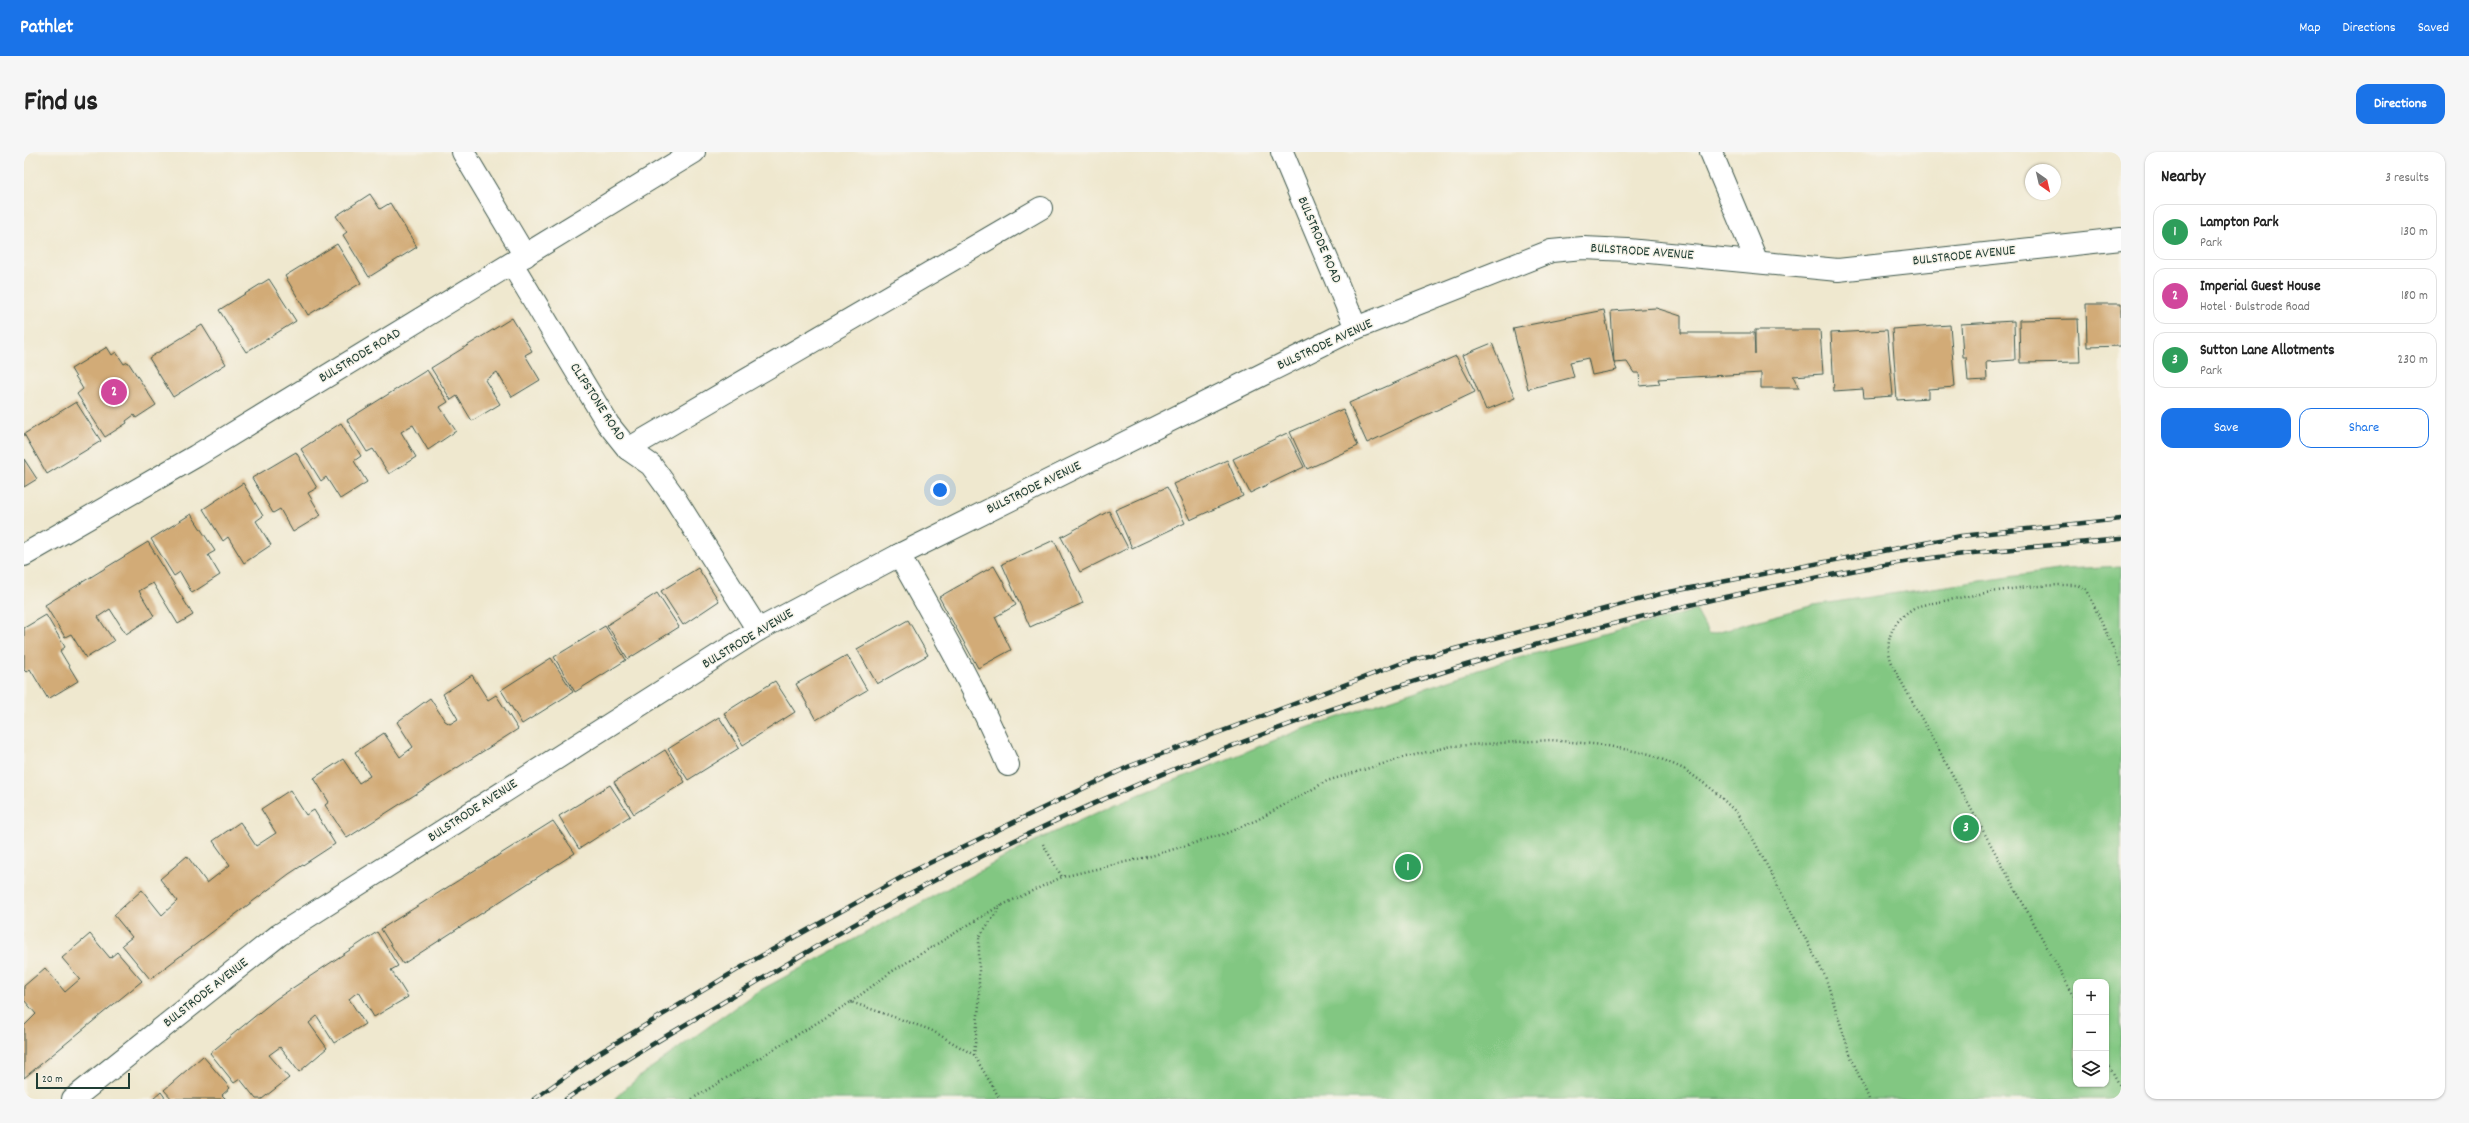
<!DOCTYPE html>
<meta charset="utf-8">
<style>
:root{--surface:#fff;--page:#f6f6f6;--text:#222;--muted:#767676;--line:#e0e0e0;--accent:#1a73e8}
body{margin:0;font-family:Dekko,sans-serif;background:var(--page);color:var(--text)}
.controls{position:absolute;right:12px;bottom:12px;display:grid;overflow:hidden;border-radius:8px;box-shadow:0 1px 3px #0004}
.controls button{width:36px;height:36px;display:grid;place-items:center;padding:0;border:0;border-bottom:1px solid var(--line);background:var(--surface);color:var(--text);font:20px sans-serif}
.compass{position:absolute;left:2001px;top:12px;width:36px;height:36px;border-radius:50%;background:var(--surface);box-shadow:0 1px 3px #0004;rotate:146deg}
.scale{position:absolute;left:12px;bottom:10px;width:94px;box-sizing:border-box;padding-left:4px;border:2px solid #1f3d34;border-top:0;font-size:11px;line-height:14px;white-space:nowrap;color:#1f3d34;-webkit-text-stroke:3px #f7f3e8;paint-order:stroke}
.you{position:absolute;left:916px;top:338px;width:14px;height:14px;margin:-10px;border:3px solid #fff;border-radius:50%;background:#1a73e8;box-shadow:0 0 0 6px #1a73e833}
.badge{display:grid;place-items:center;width:26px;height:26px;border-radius:50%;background:var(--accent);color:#fff;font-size:13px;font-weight:700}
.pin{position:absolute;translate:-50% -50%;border:2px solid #fff;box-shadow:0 1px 4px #0006}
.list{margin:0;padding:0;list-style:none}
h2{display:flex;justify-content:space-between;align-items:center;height:52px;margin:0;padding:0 16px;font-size:17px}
h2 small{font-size:13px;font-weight:400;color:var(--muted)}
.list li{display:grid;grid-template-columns:26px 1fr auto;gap:12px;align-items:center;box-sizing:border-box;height:56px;margin:0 8px 8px;padding:0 8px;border:1px solid var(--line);border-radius:12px}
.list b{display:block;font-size:15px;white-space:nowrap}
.list p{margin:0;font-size:13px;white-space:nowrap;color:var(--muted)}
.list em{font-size:13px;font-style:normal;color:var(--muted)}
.actions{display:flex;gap:8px;padding:12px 16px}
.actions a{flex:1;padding:9px 0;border:1px solid var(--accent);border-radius:12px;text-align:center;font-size:14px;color:var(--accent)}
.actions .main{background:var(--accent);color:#fff}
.icon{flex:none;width:22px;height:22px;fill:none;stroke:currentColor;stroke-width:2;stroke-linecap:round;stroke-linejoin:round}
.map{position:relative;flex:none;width:2097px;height:947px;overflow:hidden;border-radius:12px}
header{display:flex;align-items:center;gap:24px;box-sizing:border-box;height:56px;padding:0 20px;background:var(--accent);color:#fff}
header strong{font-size:19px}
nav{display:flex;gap:22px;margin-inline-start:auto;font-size:14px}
.intro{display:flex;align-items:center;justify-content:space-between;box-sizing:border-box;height:96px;padding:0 24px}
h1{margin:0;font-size:28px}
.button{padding:10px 18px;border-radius:12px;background:var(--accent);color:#fff;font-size:14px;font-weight:700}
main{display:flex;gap:24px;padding:0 24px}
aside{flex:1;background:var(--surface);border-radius:12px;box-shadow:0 1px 3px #0004}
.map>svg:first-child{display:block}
</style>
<header>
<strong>Pathlet</strong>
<nav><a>Map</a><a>Directions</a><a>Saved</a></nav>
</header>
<div class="intro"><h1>Find us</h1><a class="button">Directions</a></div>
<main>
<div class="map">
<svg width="2097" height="947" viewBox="0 0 2097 947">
<rect width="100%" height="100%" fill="#f7f3e8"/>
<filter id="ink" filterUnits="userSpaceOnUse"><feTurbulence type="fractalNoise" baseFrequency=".025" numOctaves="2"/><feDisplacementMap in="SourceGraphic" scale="8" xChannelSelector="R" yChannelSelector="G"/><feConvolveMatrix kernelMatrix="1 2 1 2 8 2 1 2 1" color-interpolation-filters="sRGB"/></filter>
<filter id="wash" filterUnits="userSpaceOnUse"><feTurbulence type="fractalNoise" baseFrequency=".012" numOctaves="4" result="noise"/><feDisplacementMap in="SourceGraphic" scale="16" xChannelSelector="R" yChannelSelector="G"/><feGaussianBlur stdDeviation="0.9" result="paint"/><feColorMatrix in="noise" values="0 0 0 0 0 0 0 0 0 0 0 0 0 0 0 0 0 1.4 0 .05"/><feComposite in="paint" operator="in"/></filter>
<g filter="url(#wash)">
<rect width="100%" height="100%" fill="#efe8cf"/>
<!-- green -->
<path fill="#82c782" stroke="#50825b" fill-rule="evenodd" d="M 2097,414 L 2097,947 L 590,947 L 616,924 L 731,841 L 1011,689 L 1094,651 L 1276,578 L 1476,511 L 1672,458 L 1685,482 L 1790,453 L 2041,417 ZM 2052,830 L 2082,830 L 2082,932 L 2052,932 Z"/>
<g id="blocks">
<!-- building -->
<g fill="#d2ab77">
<path d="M 346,42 L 356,57 L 366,51 L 393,95 L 345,125 L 319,83 L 323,80 L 312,64 Z"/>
<path d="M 313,92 L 337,131 L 284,163 L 261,124 Z"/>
<path d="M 245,127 L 272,169 L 222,200 L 195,158 Z"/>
<path d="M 2062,152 L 2097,152 L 2097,194 L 2063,195 Z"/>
<path d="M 1632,156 L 1657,164 L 1657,181 L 1730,181 L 1731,202 L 1731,178 L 1796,178 L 1799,222 L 1769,224 L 1775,236 L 1737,236 L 1737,221 L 1634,227 L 1636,232 L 1616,234 L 1615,221 L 1610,221 L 1603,210 L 1590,211 L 1593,218 L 1568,223 L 1564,206 L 1546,210 L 1550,225 L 1504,237 L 1489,176 L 1580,158 L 1590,211 L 1587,159 Z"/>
<path d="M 488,166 L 508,199 L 501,203 L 516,228 L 488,245 L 473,220 L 461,228 L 476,252 L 448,269 L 433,244 L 427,248 L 407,216 Z"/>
<path d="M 2054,167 L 2056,210 L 1996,211 L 1995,168 Z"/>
<path d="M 1990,169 L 1991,208 L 1962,210 L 1963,228 L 1944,229 L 1942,205 L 1939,205 L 1937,172 Z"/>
<path d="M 178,173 L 202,212 L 149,245 L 125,206 Z"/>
<path d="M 1926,173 L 1931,235 L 1904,237 L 1904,246 L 1873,248 L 1868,177 Z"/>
<path d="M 1863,178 L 1869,244 L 1840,246 L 1839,237 L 1810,239 L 1807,181 Z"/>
<path d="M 1468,191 L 1491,246 L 1462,258 L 1439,203 Z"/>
<path d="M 83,195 L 88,203 L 92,200 L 100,212 L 104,210 L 132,253 L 112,266 L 110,263 L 102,269 L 103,271 L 81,285 L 53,242 L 59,237 L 47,217 Z"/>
<path d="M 1432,204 L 1451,240 L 1343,291 L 1325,251 Z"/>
<path d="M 403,218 L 424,250 L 416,255 L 432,279 L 404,298 L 389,273 L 385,275 L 377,280 L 392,305 L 365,322 L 349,297 L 343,300 L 323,268 Z"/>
<path d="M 52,250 L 77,289 L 23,322 L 0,282 Z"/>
<path d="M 1319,257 L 1334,294 L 1283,317 L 1266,280 Z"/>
<path d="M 317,271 L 337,304 L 330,309 L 343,330 L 316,347 L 302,325 L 297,329 L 277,297 Z"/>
<path d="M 1263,281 L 1280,315 L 1226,341 L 1209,307 Z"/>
<path d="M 272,300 L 293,336 L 284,341 L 297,363 L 269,380 L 256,357 L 249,361 L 228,326 Z"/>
<path d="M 0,307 L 13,327 L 0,335 Z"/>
<path d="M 1203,308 L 1219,344 L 1166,368 L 1149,332 Z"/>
<path d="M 219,331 L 239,364 L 232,369 L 247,393 L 220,411 L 204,385 L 199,389 L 179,357 Z"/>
<path d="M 1143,335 L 1161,371 L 1108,396 L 1091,358 Z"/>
<path d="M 1085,359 L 1104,396 L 1056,420 L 1037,385 Z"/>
<path d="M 167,362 L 191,399 L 184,403 L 196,423 L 168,441 L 156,420 L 150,424 L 127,387 Z"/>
<path d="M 1030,388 L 1059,451 L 1006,475 L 978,412 Z"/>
<path d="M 124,390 L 169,463 L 154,472 L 129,431 L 115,439 L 130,464 L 102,482 L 86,457 L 74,465 L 90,489 L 62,506 L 47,482 L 41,485 L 21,453 Z"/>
<path d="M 970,414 L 992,453 L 971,465 L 987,498 L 954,516 L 915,445 Z"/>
<path d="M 674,416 L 695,449 L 659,473 L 637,439 Z"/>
<path d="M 633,441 L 655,475 L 604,507 L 583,473 Z"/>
<path d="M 22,463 L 41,495 L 36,499 L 54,529 L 24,547 L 6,517 L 2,520 L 0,518 L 0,476 Z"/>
<path d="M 884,468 L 904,503 L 853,532 L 833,497 Z"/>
<path d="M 581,474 L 602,508 L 551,540 L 530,505 Z"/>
<path d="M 823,503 L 843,538 L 792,568 L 772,532 Z"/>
<path d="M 527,506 L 549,540 L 498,572 L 477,538 Z"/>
<path d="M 448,523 L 464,548 L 472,543 L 494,577 L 323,686 L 301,653 L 305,650 L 290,626 L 319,607 L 335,631 L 346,624 L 331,600 L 360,581 L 376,605 L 389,595 L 373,570 L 406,546 L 421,569 L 426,572 L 434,567 L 419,542 Z"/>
<path d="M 751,529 L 771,560 L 719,593 L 700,561 Z"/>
<path d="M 695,565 L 715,596 L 664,628 L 644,597 Z"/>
<path d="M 641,598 L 661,630 L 610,662 L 590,630 Z"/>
<path d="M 586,633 L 606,664 L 555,697 L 535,664 Z"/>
<path d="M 266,638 L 282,663 L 290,658 L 311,692 L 265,722 L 126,827 L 98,793 L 108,785 L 90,763 L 118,738 L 138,763 L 153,749 L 136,727 L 163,704 L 183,731 L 206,713 L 189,689 L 216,670 L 232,694 L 252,681 L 237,657 Z"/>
<path d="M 529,669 L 551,701 L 379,812 L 357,777 Z"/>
<path d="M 353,780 L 374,814 L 367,818 L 384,845 L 350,865 L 335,840 L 331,842 L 325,847 L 341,872 L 310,891 L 293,864 L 285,871 L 303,896 L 275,920 L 256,895 L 245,903 L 265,926 L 238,947 L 232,947 L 216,927 L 210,931 L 186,901 L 252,847 Z"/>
<path d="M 66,782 L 86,806 L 93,800 L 118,829 L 0,926 L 0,874 L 12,862 L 0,848 L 0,834 L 21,816 L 41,840 L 56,827 L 38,806 Z"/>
<path d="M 179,904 L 206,936 L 198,943 L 202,947 L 148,947 L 140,938 Z"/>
<path d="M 137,940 L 142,947 L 129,947 Z"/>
</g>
</g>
</g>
<g filter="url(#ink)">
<use href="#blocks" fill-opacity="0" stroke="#3e574b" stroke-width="1"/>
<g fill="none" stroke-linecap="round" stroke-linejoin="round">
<!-- minor casing -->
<g stroke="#3e574b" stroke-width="24">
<g id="minor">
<path d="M 439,0 L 501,104"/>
<path d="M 1258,0 L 1332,176"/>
<path d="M 1687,0 L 1733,110"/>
<path d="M 488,112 L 584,272 L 604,297 L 627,313 L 648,342 L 734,478"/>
<path d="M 604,297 L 1017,56"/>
<path d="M 0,403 L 172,304 L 670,0"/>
<path d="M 875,403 C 914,472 953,540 984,613"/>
<path d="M 49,947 L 255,783 L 734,478 L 875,403 L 1332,176 L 1527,99 L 1559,96 L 1604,98 L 1814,118 L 2097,87"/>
</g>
</g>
<!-- path -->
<g stroke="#3e574b" stroke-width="2.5" stroke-dasharray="1 3" stroke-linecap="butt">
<path d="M 1019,692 L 1038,725"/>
<path d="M 2052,848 L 1871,518 C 1858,493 1865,471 1890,456 C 1898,452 1911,451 1920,449 C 1963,440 2008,432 2053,433 L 2063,438 L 2097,514"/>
<path d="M 827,850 L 867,820 L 972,756 L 1038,725 L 1127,704 L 1203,681 L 1233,668 L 1303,629 L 1378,606 L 1428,594 L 1527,588 L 1579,593 L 1626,602 L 1660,617 L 1688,637 L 1712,660 L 1729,687 L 1801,824 L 1827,905 L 1845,947"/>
<path d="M 950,903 L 955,853 L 955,785 L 978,753"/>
<path d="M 2082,907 L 2097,936"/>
<path d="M 668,947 L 827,850 L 907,878 L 950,903 L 976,947"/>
</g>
<!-- minor -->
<use href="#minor" stroke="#fff" stroke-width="22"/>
<!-- rail casing -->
<g stroke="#1f3d34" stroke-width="4.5">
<g id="rail">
<path d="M 510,947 L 575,901 L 728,809 L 889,719 L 1106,614 L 1378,511 L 1640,441 L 1937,384 L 2097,367"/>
<path d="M 542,947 C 595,911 651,879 706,846 C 778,803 850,759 925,721 C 1211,574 1523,475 1838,417 C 1923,401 2011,395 2097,387"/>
</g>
</g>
<!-- rail -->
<use href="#rail" stroke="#f7f3e8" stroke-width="3" stroke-dasharray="9" stroke-linecap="butt"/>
</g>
</g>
<g text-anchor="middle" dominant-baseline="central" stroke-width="3" stroke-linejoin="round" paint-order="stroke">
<!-- street labels -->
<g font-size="14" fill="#1f3d34" stroke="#f7f3e8">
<text transform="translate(1295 88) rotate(67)">BULSTRODE ROAD</text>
<text transform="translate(1618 100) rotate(4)">BULSTRODE AVENUE</text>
<text transform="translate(1940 104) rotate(-6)">BULSTRODE AVENUE</text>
<text transform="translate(1301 193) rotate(-25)">BULSTRODE AVENUE</text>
<text transform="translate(336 204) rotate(-31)">BULSTRODE ROAD</text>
<text transform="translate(573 250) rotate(57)">CLIPSTONE ROAD</text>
<text transform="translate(1010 336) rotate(-26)">BULSTRODE AVENUE</text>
<text transform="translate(724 487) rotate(-31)">BULSTRODE AVENUE</text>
<text transform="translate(449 659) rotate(-33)">BULSTRODE AVENUE</text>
<text transform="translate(182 841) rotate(-38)">BULSTRODE AVENUE</text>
</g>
</g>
</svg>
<div class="controls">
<button>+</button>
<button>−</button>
<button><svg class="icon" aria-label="layers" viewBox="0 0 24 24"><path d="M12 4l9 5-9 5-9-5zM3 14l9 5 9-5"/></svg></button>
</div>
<svg class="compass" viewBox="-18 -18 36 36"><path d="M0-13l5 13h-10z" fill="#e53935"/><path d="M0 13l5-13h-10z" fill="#767676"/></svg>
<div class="scale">20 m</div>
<div class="you"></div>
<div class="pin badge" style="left:1384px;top:715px;background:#2e9e5b">1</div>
<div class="pin badge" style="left:90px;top:240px;background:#d1479c">2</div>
<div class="pin badge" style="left:1942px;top:676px;background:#2e9e5b">3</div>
</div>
<aside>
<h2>Nearby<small>3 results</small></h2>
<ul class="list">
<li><span class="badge" style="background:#2e9e5b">1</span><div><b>Lampton Park</b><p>Park</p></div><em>130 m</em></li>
<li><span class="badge" style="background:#d1479c">2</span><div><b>Imperial Guest House</b><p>Hotel · Bulstrode Road</p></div><em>180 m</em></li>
<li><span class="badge" style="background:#2e9e5b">3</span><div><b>Sutton Lane Allotments</b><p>Park</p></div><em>230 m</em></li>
</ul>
<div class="actions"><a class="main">Save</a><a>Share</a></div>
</aside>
</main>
